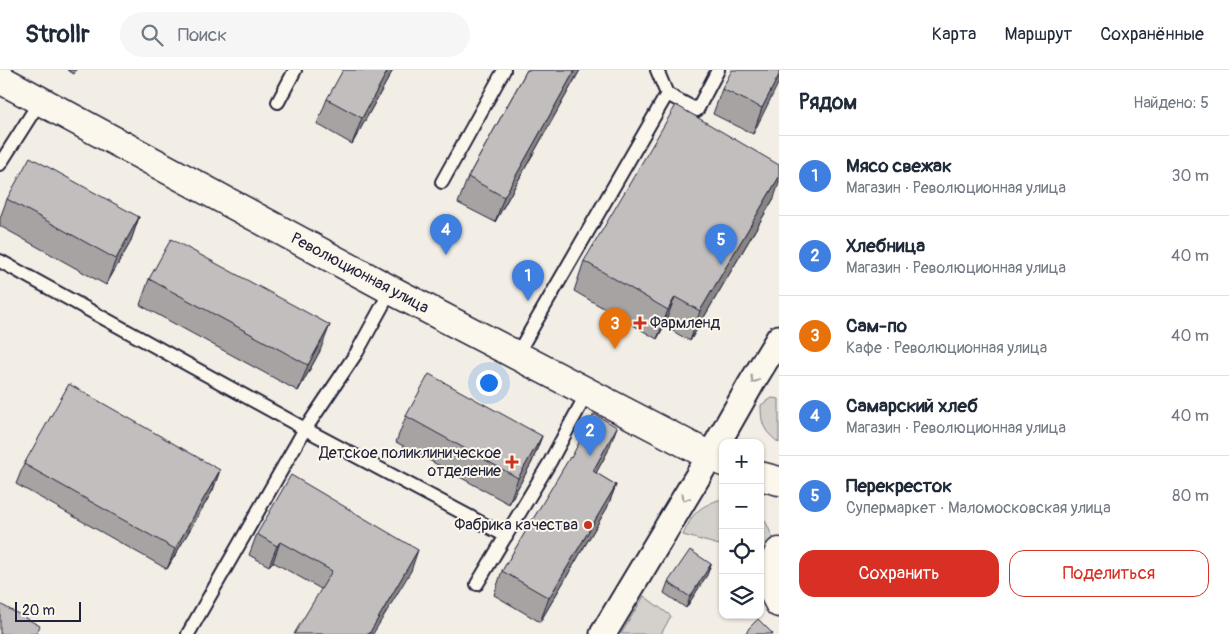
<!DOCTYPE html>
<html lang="ru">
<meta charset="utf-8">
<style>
:root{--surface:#fff;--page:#f6f6f7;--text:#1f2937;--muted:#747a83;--line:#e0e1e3;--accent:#d93025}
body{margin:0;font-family:Pangolin,sans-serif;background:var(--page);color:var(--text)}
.controls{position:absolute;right:15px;bottom:15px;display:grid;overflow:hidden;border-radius:10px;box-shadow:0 1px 4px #0004}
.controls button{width:45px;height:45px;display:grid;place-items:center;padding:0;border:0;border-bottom:1px solid var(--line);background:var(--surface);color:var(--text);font:25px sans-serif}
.scale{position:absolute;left:15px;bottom:12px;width:66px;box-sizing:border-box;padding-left:5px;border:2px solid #22223b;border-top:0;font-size:14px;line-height:18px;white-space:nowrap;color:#22223b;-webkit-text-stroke:4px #fbf7ec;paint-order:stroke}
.you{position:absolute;left:488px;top:312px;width:18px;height:18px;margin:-12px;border:4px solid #fff;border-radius:50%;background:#1a73e8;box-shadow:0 0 0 8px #1a73e833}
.badge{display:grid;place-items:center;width:32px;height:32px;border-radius:50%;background:var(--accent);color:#fff;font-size:16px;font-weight:700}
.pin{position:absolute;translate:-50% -41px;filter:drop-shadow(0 1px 2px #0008)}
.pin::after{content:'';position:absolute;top:26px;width:18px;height:15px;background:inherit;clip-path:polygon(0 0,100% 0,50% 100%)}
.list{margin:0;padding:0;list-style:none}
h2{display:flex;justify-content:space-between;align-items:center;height:65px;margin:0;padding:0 20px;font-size:21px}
h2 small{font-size:16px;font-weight:400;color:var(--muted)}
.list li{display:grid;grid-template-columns:32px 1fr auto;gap:15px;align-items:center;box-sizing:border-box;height:80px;padding:0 20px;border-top:1px solid var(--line)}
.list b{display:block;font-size:19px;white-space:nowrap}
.list p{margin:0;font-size:16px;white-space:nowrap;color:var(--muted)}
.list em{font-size:16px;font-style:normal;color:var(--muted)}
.actions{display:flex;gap:10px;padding:15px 20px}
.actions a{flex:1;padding:11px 0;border:1px solid var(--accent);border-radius:15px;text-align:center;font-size:18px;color:var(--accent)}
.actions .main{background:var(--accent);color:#fff}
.icon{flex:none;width:28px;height:28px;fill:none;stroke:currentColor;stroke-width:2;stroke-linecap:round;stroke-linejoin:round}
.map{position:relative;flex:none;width:779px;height:564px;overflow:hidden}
header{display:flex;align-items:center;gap:30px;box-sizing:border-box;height:70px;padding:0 25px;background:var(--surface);border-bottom:1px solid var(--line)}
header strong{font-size:24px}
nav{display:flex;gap:28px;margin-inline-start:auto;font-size:18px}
.search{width:350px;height:45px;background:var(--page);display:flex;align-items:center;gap:12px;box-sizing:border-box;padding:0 18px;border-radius:28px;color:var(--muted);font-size:19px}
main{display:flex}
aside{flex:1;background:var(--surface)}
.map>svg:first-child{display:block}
</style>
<header>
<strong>Strollr</strong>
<div class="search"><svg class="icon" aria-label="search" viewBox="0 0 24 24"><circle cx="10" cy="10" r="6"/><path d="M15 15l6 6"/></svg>Поиск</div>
<nav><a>Карта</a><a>Маршрут</a><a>Сохранённые</a></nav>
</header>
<main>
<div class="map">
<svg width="779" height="564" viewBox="0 0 779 564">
<rect width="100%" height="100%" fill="#f2eee5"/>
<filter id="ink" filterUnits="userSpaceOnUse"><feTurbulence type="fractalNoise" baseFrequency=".02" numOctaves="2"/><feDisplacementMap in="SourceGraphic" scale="10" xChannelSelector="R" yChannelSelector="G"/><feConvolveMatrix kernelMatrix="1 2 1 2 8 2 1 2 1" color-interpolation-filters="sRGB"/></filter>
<g filter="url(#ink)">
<!-- green -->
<g fill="#d4d1cc" stroke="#7b7a84">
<path d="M 772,328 L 779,329 L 779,373 C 764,361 761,355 761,335 Z"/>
<path d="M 718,430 L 723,430 L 723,476 L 683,465 C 693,443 696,439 718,430 Z"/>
<path d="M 760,444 C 770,456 776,474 773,489 L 760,486 Z"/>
<path d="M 644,526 L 671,546 L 661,564 L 621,564 Z"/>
</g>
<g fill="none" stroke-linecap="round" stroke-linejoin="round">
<!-- lane casing -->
<g stroke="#22223b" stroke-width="16">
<g id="lane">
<path d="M 667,24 L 697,40 L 718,0"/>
<path d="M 278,32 L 295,0"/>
<path d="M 0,94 L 40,31"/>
<path d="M 442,112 L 504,0"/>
<path d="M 0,191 L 305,359 L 506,466"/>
<path d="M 516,286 L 667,24 L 657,0"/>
<path d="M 477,514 L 550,392 L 587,323"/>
<path d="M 188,564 L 302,364 L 357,282 L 391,220"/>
</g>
</g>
<!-- street casing -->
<g stroke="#22223b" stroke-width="29">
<path id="street" d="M 603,564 L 710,386 L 751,314 L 779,268"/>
</g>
<!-- secondary casing -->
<g stroke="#22223b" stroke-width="31">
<g id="secondary">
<path d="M 0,9 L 391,220 L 710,386 L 723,392"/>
<path d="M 760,406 L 779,411"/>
<path d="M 779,482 C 770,502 767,513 779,533"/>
</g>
</g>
<!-- lane -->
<use href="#lane" stroke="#fbf7ec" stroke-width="12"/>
<!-- street -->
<use href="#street" stroke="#fbf7ec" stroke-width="25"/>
<!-- secondary -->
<use href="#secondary" stroke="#fbf7ec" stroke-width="28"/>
</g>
<!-- wall -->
<g fill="#a7a3a3" stroke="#22223b">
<path d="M 67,0 L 76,0 L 74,4 Z"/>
<path d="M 393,0 L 352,74 L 317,54 L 327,29 Z"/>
<path d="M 527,0 L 580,0 L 495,152 L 458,133 L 468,107 Z"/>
<path d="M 779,0 L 753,64 L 713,44 L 722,19 Z"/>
<path d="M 774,128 L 690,271 L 664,256 L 657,269 L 574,221 L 584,191 Z"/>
<path d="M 7,129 L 139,147 L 130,173 L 106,215 L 0,156 L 0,148 Z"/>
<path d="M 149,209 L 320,281 L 298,321 L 140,235 Z"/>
<path d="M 406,346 L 542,366 L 532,392 L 509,434 L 396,372 Z"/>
<path d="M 608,381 L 596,403 L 616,415 L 607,438 L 540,552 L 494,525 L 502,501 L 571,388 Z"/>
<path d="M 24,394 L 220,400 L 213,420 L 167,499 L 16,414 Z"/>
<path d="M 257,464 L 411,501 L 321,519 L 273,492 L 269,496 L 249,485 Z"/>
<path d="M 711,494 L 707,505 L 686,538 L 664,523 L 668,512 Z"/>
</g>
<!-- shaded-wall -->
<g fill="#888585" stroke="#22223b">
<path d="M 388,0 L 393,0 L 352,74 L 362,48 Z"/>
<path d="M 575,0 L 580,0 L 495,152 L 504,127 Z"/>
<path d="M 779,5 L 779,12 L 753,64 L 762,38 Z"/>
<path d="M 779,107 L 779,113 L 774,128 L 690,271 L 700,241 Z"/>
<path d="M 139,147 L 130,173 L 106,215 L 116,189 Z"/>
<path d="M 675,227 L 664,256 L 657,269 L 668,240 Z"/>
<path d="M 330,255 L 320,281 L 298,321 L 308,295 Z"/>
<path d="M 617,357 L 608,381 L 584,425 L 593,401 Z"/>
<path d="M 542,366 L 532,392 L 509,434 L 518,408 Z"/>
<path d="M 220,400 L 213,420 L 167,499 L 175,479 Z"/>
<path d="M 616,415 L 607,438 L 540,552 L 549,528 Z"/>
<path d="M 280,472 L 273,492 L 269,496 L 277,476 Z"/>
<path d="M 418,480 L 411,501 L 373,564 L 369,564 Z"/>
<path d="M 711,494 L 707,505 L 686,538 L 690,527 Z"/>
</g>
<!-- building -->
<g fill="#c2bebe" stroke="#22223b">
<path d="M 343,0 L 388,0 L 362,48 L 327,29 Z"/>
<path d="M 527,0 L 575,0 L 504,127 L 468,107 Z"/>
<path d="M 732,0 L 779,0 L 779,5 L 762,38 L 722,19 Z"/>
<path d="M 676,35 L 779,95 L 779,107 L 700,241 L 675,227 L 668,240 L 584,191 Z"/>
<path d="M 30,87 L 139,147 L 116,189 L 7,129 Z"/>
<path d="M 171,169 L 330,255 L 308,295 L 149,209 Z"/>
<path d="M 429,304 L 542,366 L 518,408 L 406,346 Z"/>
<path d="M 69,314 L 220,400 L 175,479 L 24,394 Z"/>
<path d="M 594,344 L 617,357 L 593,401 L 616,415 L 549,528 L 502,501 L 570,387 L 571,388 Z"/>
<path d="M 291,405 L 418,480 L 369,564 L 294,564 L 332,501 L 280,472 L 277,476 L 257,464 Z"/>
<path d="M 690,480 L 711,494 L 690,527 L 668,512 Z"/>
<path d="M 0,534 L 40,556 L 36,564 L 0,564 Z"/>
<path d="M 758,549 L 773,564 L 746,564 L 749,558 Z"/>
</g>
<!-- one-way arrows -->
<defs><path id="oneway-chevron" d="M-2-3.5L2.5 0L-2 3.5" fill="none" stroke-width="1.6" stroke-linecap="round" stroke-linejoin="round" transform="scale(1.25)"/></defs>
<g stroke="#99979c">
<use href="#oneway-chevron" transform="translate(754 310) rotate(121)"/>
<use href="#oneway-chevron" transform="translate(685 428) rotate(121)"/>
</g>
</g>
<!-- markers -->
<g fill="#c8321e" stroke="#fbf7ec" stroke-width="2">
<path d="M637.5 245.5h5v5h5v5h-5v5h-5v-5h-5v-5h5z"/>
<path d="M509.5 384.5h5v5h5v5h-5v5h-5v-5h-5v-5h5z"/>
<circle cx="588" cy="455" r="5"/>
</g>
<g text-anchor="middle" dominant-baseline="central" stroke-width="4" stroke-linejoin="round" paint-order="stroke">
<!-- street labels -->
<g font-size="16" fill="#22223b" stroke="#fbf7ec">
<text transform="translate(360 203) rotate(28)">Революционная улица</text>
</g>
<!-- poi labels -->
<g font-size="16" fill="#22223b" stroke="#fbf7ec" text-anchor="end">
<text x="650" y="253" text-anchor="start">Фармленд</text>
<text x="501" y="383">Детское поликлиническое<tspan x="501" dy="18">отделение</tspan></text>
<text x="578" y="455">Фабрика качества</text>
</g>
</g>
</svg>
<div class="controls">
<button>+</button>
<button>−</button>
<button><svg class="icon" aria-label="locate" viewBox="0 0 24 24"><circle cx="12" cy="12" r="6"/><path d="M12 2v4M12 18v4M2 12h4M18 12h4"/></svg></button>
<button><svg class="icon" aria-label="layers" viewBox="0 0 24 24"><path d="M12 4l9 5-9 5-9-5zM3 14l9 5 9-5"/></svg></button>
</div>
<div class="scale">20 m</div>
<div class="you"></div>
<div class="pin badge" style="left:528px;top:231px;background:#3f7fe0">1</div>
<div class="pin badge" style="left:590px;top:386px;background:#3f7fe0">2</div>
<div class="pin badge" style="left:615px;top:279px;background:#e8710a">3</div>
<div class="pin badge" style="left:446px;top:185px;background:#3f7fe0">4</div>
<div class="pin badge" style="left:721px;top:195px;background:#3f7fe0">5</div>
</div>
<aside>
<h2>Рядом<small>Найдено: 5</small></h2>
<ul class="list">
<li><span class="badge" style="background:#3f7fe0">1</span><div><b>Мясо свежак</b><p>Магазин · Революционная улица</p></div><em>30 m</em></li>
<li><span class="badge" style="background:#3f7fe0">2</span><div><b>Хлебница</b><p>Магазин · Революционная улица</p></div><em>40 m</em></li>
<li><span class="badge" style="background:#e8710a">3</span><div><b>Сам-по</b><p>Кафе · Революционная улица</p></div><em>40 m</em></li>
<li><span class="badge" style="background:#3f7fe0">4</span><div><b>Самарский хлеб</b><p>Магазин · Революционная улица</p></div><em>40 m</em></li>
<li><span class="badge" style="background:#3f7fe0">5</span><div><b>Перекресток</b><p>Супермаркет · Маломосковская улица</p></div><em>80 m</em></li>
</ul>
<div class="actions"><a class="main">Сохранить</a><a>Поделиться</a></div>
</aside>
</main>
